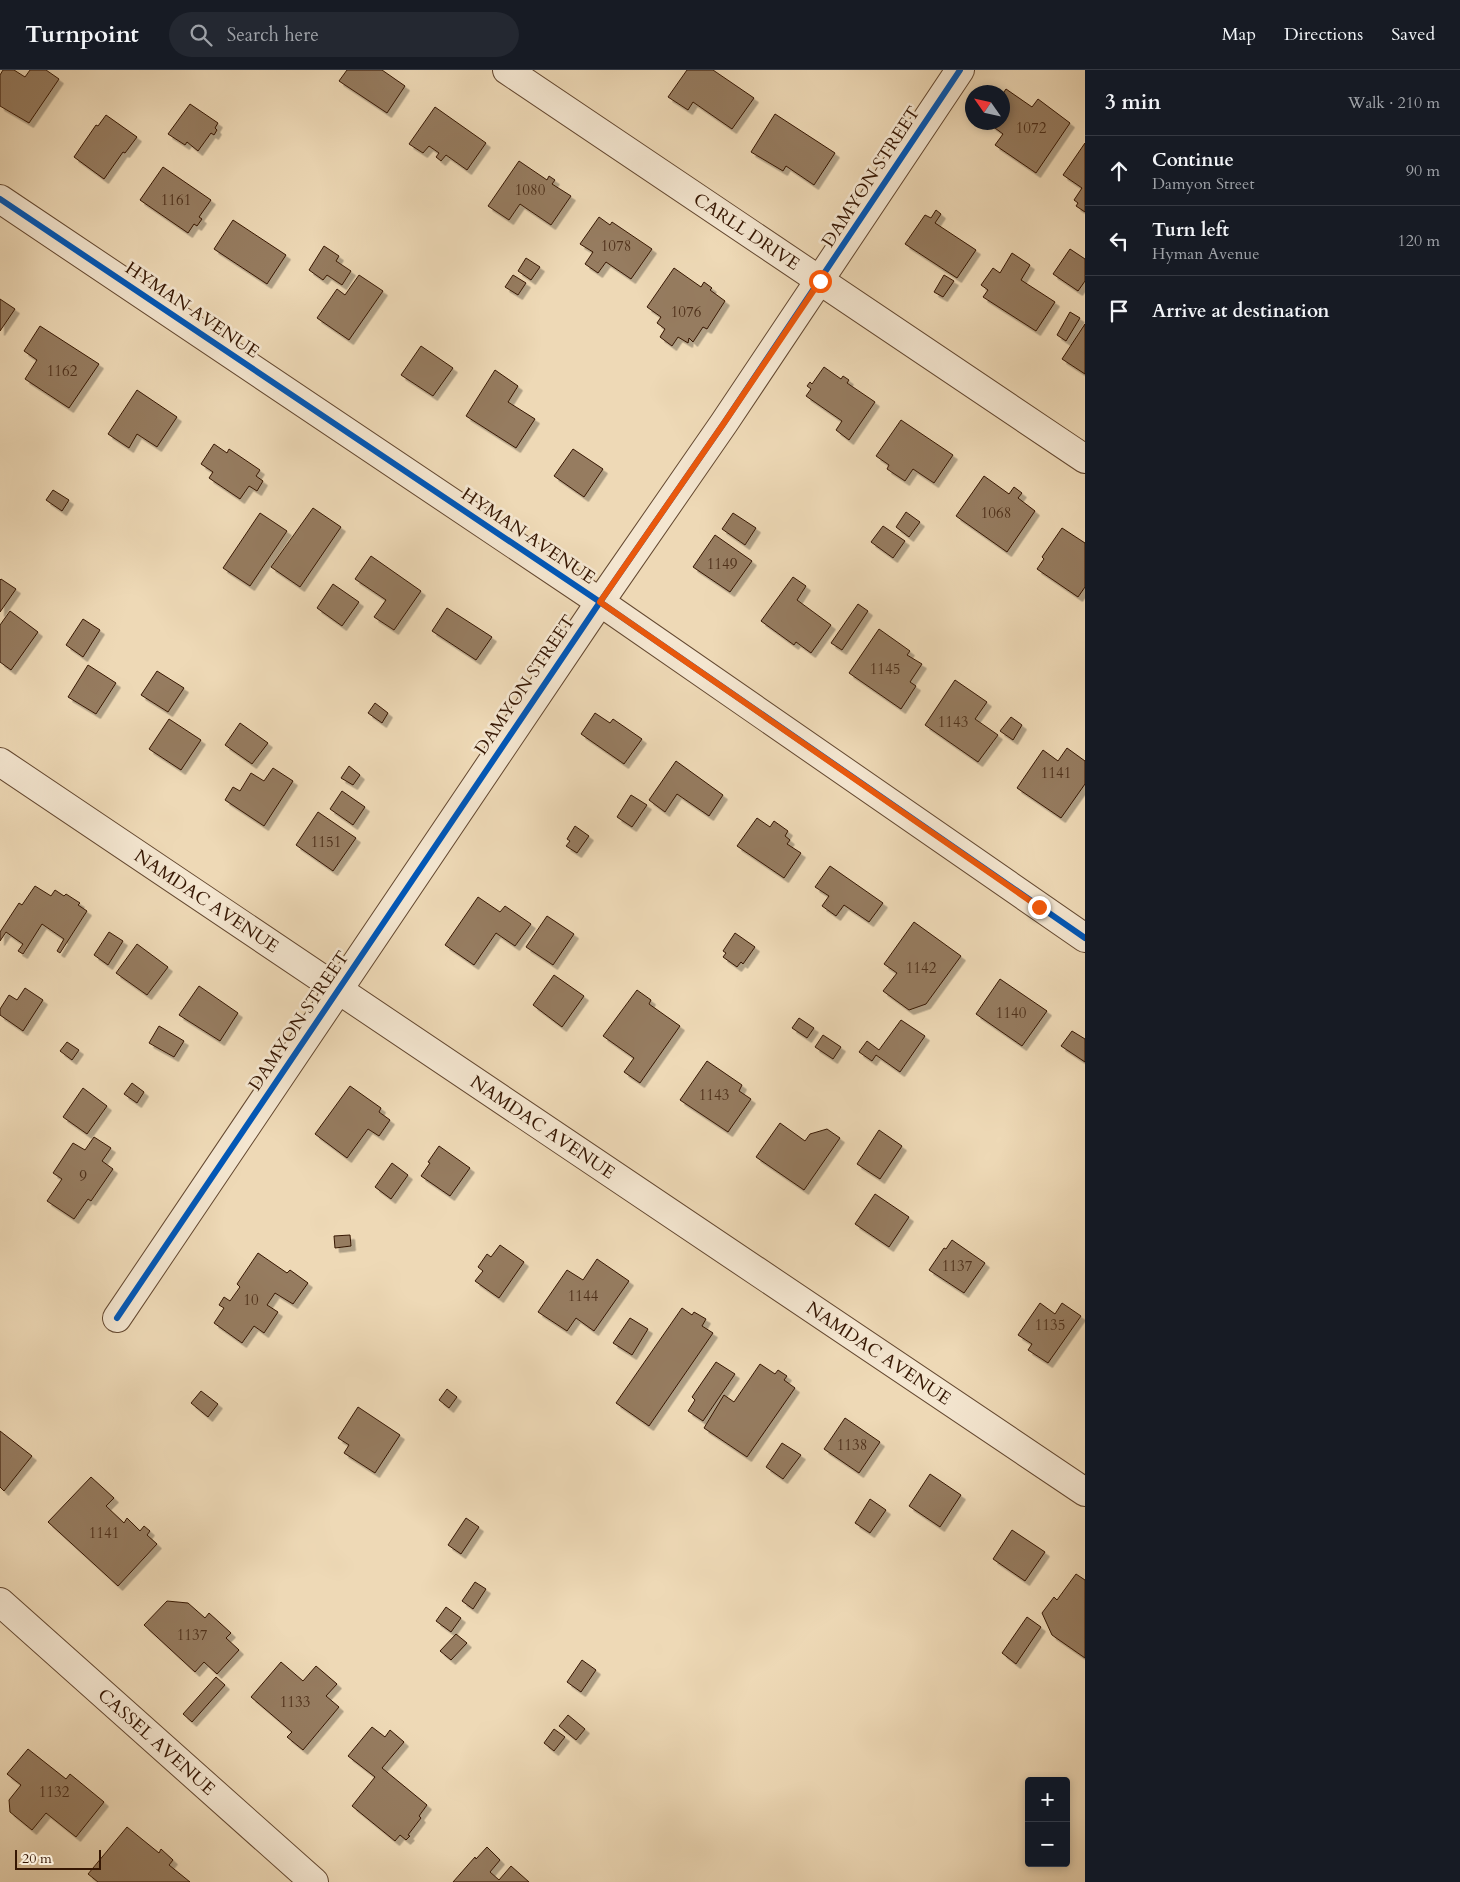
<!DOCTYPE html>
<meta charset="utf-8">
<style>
:root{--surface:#171b24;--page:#242831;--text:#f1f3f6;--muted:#9ea1a6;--line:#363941}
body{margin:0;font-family:Cardo,serif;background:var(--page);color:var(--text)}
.controls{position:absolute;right:15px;bottom:15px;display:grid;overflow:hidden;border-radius:5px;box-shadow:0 2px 8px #0003}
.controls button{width:45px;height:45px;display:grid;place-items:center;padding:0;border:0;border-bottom:1px solid var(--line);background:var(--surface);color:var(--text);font:25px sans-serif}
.compass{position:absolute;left:965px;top:15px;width:45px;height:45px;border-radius:50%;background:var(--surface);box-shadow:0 2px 8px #0003;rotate:304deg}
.scale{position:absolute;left:15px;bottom:12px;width:86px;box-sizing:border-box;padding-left:5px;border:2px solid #361703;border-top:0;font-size:14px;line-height:18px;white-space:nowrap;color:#361703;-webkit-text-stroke:4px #f4e6d0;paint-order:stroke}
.stop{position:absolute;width:15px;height:15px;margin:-11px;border:4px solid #ea580c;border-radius:50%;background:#fff}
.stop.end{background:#ea580c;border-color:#fff;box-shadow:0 1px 5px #0008}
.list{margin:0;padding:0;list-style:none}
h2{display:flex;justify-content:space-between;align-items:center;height:65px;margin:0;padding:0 20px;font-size:21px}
h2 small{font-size:16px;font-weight:400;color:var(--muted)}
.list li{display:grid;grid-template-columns:32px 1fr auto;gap:15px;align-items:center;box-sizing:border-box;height:70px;padding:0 20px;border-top:1px solid var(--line)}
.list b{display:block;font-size:19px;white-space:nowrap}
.list p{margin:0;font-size:16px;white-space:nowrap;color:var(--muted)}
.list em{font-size:16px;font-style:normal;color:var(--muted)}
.icon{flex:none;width:28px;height:28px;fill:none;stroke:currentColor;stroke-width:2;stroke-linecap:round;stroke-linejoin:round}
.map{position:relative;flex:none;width:1085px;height:1812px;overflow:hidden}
header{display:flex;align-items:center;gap:30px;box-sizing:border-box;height:70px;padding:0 25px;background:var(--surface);border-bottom:1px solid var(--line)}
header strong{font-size:24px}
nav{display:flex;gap:28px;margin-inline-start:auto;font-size:18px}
.search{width:350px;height:45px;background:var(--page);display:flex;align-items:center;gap:12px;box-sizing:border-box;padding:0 18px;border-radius:28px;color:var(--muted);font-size:19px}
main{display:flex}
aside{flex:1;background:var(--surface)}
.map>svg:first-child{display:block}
</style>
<header>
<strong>Turnpoint</strong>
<div class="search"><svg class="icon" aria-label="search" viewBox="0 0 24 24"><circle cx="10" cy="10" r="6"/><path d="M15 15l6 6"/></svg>Search here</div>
<nav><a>Map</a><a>Directions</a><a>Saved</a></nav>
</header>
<main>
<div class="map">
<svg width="1085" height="1812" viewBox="0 0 1085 1812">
<defs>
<filter id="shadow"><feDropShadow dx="4.5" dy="4.5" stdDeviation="0" flood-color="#0004"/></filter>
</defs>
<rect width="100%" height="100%" fill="#eed9b6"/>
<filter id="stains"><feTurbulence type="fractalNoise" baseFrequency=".004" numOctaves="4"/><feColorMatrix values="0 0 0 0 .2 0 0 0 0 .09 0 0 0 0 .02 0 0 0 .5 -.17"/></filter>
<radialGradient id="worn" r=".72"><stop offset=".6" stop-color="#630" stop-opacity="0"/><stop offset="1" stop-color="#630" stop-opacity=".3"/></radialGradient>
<!-- building -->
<g fill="#967c60" stroke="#361703" filter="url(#shadow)">
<path d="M 3,0 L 14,0 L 25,7 L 30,0 L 46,0 L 59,9 L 29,53 L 0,36 L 0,5 Z"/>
<path d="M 347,0 L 382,0 L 405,16 L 387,43 L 339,11 Z"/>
<path d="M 687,0 L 713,0 L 754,28 L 732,59 L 693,32 L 688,40 L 668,27 Z"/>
<path d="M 1006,19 L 1032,37 L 1038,29 L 1070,53 L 1036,103 L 995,75 L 1003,64 L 987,52 L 1002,52 L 1002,25 Z"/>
<path d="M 190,34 L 218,53 L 215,58 L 217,60 L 214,65 L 211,63 L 198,81 L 187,72 L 185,75 L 168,64 Z"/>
<path d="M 435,37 L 486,73 L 467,100 L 446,85 L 441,91 L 436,87 L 439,83 L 429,76 L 423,83 L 409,74 Z"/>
<path d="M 775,44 L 835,83 L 814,115 L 786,96 L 783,101 L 751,82 Z"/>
<path d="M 106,45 L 137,67 L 125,83 L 123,82 L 104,109 L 74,87 L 96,55 L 98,56 Z"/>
<path d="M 1085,73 L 1085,142 L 1076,136 L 1078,133 L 1074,130 L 1082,118 L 1063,105 Z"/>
<path d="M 519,91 L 547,110 L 549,106 L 555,110 L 552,114 L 571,126 L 551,155 L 520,134 L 509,150 L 488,136 Z"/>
<path d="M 163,97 L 211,130 L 199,147 L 202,149 L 197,156 L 194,154 L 188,163 L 140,130 Z"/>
<path d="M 936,140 L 941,144 L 935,153 L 976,180 L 957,208 L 905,174 L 925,145 L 931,148 Z"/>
<path d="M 599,147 L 610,155 L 612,152 L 652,179 L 631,209 L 606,192 L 598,203 L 585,194 L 593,182 L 580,174 Z"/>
<path d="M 233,150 L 286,185 L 267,214 L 214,179 Z"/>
<path d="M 324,176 L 339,186 L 336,191 L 351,201 L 342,215 L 327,205 L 323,210 L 309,200 Z"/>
<path d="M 1070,179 L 1085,189 L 1085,211 L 1078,221 L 1053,204 Z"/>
<path d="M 1012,183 L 1030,195 L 1021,210 L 1055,232 L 1036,261 L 983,227 L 988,220 L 981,215 L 993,198 L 1000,203 Z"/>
<path d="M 526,188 L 540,197 L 531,210 L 518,201 Z"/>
<path d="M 674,198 L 701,217 L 704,212 L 712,218 L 710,220 L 725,231 L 707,259 L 703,257 L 693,272 L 689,268 L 688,273 L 678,267 L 672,276 L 660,267 L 665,259 L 657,253 L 661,247 L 647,237 Z"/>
<path d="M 359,205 L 383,221 L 349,270 L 317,248 L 337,219 L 345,225 Z"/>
<path d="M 513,205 L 526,213 L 518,225 L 505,217 Z"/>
<path d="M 944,205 L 954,211 L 943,227 L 934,222 Z"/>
<path d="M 0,229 L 15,239 L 0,261 Z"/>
<path d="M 1070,242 L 1080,248 L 1066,271 L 1057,265 Z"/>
<path d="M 1085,254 L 1085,304 L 1062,289 Z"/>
<path d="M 40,256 L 99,294 L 69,338 L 25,309 L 37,290 L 24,281 Z"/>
<path d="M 421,276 L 453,298 L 433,326 L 401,305 Z"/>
<path d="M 824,297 L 841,309 L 843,306 L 849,310 L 847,313 L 875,332 L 849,370 L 836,360 L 842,351 L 806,326 L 811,319 L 807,316 L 810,312 L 812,314 Z"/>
<path d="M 495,300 L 518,316 L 508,332 L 535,349 L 516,378 L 466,346 Z"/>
<path d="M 137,320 L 177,347 L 157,377 L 137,364 L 129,378 L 108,364 Z"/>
<path d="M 901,350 L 953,385 L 934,413 L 913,399 L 905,411 L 887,399 L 889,395 L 876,386 Z"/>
<path d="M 214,374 L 227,383 L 229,379 L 260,400 L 256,406 L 263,411 L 257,421 L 249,416 L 240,429 L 209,408 L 213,402 L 201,394 Z"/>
<path d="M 573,379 L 603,399 L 584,427 L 554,406 Z"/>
<path d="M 984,406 L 1009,424 L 1014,417 L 1022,423 L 1018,428 L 1035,441 L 1007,482 L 956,446 Z"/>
<path d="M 53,420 L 69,430 L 62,441 L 46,430 Z"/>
<path d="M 313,438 L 341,457 L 300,517 L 271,497 Z"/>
<path d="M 906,442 L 920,452 L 909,467 L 896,457 Z"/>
<path d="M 260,443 L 287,461 L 250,516 L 223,498 Z"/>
<path d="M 733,443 L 756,458 L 745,475 L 722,459 Z"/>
<path d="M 883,456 L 905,471 L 893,488 L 871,472 Z"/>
<path d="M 1062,458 L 1085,473 L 1085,517 L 1078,527 L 1037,499 L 1044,489 L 1042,487 Z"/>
<path d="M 715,465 L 752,491 L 730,522 L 693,497 Z"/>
<path d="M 371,486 L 421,521 L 394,560 L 374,547 L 386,530 L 355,509 Z"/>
<path d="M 793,507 L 806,516 L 797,530 L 831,555 L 811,583 L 796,572 L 794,575 L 761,551 Z"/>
<path d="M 1,509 L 16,519 L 0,542 L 0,510 Z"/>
<path d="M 333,514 L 359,532 L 342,556 L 317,538 Z"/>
<path d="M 858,534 L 868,541 L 842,580 L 831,573 Z"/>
<path d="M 447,538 L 492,567 L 476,590 L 432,561 Z"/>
<path d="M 10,541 L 38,562 L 11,600 L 0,592 L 0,555 Z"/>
<path d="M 83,549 L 100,560 L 83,587 L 66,575 Z"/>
<path d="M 879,559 L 910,581 L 907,585 L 922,594 L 910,612 L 916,616 L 901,639 L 849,603 Z"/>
<path d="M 88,595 L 116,613 L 96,644 L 68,627 Z"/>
<path d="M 157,601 L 184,618 L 168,642 L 141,625 Z"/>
<path d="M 955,610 L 987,632 L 975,649 L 998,665 L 978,692 L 925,655 Z"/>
<path d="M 375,633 L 388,643 L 382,653 L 368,643 Z"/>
<path d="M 595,643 L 610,653 L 613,649 L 642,669 L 624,694 L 581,664 Z"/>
<path d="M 1011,647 L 1022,655 L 1013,670 L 1000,661 Z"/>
<path d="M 169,649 L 201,670 L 181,700 L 149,679 Z"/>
<path d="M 240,653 L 268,673 L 252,694 L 225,675 Z"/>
<path d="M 1067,678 L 1085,691 L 1085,714 L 1061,748 L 1017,718 L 1043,680 L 1058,691 Z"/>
<path d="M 676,691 L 723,725 L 709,746 L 677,724 L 665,742 L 649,730 Z"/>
<path d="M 349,696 L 360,705 L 353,715 L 341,708 Z"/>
<path d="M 273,698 L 293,711 L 264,756 L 225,730 L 233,717 L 240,721 L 251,703 L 264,711 Z"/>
<path d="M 342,721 L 365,737 L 353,755 L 330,739 Z"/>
<path d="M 631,725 L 647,735 L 632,757 L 617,747 Z"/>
<path d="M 318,742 L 356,768 L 333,801 L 296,775 Z"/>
<path d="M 757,748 L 770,757 L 774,751 L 788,761 L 785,766 L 790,770 L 787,774 L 801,783 L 784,808 L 737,776 Z"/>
<path d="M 575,756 L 589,766 L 577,783 L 566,776 L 570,771 L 567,769 Z"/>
<path d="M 830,796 L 883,833 L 869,852 L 844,835 L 836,846 L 822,836 L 829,826 L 815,817 Z"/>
<path d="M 35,816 L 51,826 L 55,820 L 64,826 L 66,824 L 80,833 L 78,835 L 87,841 L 60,883 L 57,881 L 64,869 L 42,854 L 23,884 L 18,881 L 23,874 L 6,862 L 0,871 L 0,862 L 19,833 L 22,835 Z"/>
<path d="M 478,827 L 500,842 L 505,836 L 531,854 L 515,876 L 496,863 L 474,895 L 445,875 Z"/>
<path d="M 547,846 L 574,864 L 553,895 L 526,877 Z"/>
<path d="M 914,852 L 961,886 L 926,934 L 909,940 L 883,921 L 897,903 L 884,894 Z"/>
<path d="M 109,862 L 123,871 L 108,895 L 94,885 Z"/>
<path d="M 735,863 L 755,877 L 743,894 L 741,892 L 737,897 L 723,887 L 726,883 L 723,881 Z"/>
<path d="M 137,874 L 168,897 L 147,925 L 116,903 Z"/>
<path d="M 554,905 L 584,926 L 562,957 L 533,935 Z"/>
<path d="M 1000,909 L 1047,941 L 1022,976 L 976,944 Z"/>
<path d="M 199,916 L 238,943 L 220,971 L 179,945 Z"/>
<path d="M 25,918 L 43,930 L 23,961 L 0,945 L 0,939 L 9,925 L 17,930 Z"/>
<path d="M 637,920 L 651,930 L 649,934 L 680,956 L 640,1013 L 624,1002 L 634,988 L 603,966 Z"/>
<path d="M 799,948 L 814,958 L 807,968 L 792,958 Z"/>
<path d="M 901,950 L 925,966 L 900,1002 L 876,985 L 872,991 L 859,982 L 867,971 L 879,980 Z"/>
<path d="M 159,956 L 184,971 L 174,987 L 149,973 Z"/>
<path d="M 1072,961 L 1085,969 L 1085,992 L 1061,976 Z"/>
<path d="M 823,965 L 841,977 L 833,989 L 815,977 Z"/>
<path d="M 67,972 L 79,980 L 72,990 L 60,981 Z"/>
<path d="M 707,991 L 742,1015 L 739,1021 L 751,1029 L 728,1062 L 680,1030 Z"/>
<path d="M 132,1013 L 144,1022 L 137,1033 L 124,1024 Z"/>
<path d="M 350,1016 L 381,1038 L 379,1042 L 390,1050 L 379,1066 L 368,1059 L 347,1088 L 315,1064 Z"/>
<path d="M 83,1018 L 107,1036 L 87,1064 L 63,1047 Z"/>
<path d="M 780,1053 L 805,1071 L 810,1064 L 827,1059 L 840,1068 L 804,1120 L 756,1087 Z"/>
<path d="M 879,1060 L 902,1076 L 880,1109 L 857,1094 Z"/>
<path d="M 94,1067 L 111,1078 L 102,1091 L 113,1099 L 91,1131 L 88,1129 L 74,1149 L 47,1131 L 62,1109 L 53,1103 L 73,1073 L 85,1080 Z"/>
<path d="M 439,1076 L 470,1098 L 450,1126 L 421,1106 L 430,1093 L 428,1092 Z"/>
<path d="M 392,1093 L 408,1105 L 391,1129 L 375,1117 Z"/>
<path d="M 875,1124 L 909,1147 L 889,1177 L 855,1154 Z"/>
<path d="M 350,1165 L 351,1176 L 335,1178 L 334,1166 Z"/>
<path d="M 952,1170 L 985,1193 L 964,1223 L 929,1200 L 944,1178 L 946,1179 Z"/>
<path d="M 500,1175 L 524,1192 L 499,1228 L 475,1211 L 483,1201 L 478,1197 L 487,1184 L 491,1187 Z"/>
<path d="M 258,1183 L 287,1203 L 290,1200 L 308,1213 L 293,1234 L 275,1223 L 267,1235 L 278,1242 L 264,1263 L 254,1256 L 242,1273 L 214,1253 L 224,1238 L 219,1235 L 224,1227 L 230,1231 L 240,1217 L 237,1214 Z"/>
<path d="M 597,1189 L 629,1211 L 594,1261 L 576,1248 L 567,1261 L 538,1242 L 567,1200 L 583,1210 Z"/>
<path d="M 1040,1233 L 1055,1244 L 1062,1233 L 1081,1246 L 1048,1293 L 1028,1280 L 1032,1274 L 1018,1265 Z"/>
<path d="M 682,1238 L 692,1245 L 694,1242 L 706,1249 L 702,1256 L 713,1263 L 649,1356 L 616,1333 Z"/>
<path d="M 630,1248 L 648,1259 L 632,1285 L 613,1273 Z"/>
<path d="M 716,1292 L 735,1304 L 703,1351 L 688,1341 L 695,1330 L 692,1327 Z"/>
<path d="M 760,1294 L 775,1304 L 778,1300 L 787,1306 L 784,1310 L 795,1318 L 747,1387 L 704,1358 L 724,1325 L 734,1332 Z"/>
<path d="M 447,1319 L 457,1327 L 449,1338 L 439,1330 Z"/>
<path d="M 201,1321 L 218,1334 L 208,1347 L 191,1333 Z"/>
<path d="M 358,1337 L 400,1365 L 375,1403 L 344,1383 L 349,1375 L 338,1368 Z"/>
<path d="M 845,1348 L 880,1372 L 859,1403 L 824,1379 Z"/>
<path d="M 0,1361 L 32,1386 L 4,1421 L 0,1417 Z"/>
<path d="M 782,1373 L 801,1385 L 783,1409 L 766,1397 Z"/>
<path d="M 930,1404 L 961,1425 L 940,1457 L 909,1436 Z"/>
<path d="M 91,1407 L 114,1428 L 106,1436 L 124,1453 L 127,1448 L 140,1461 L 144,1456 L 150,1461 L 147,1465 L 157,1474 L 118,1516 L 48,1452 Z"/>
<path d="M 870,1429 L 886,1440 L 870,1463 L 855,1453 Z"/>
<path d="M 466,1448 L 479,1457 L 461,1484 L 448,1475 Z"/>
<path d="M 1012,1460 L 1045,1482 L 1025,1511 L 993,1489 Z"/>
<path d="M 1076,1504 L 1085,1510 L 1085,1588 L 1052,1565 L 1042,1543 L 1054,1527 L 1057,1530 Z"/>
<path d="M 475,1512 L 486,1519 L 473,1539 L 462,1531 Z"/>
<path d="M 167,1531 L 188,1533 L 205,1548 L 209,1543 L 231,1563 L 226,1568 L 239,1580 L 217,1604 L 204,1592 L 195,1602 L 144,1555 Z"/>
<path d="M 446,1537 L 461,1548 L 451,1562 L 436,1551 Z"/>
<path d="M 1027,1547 L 1041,1557 L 1016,1594 L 1002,1583 Z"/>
<path d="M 456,1564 L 467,1573 L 451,1590 L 440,1581 Z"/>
<path d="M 582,1590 L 596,1600 L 581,1622 L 567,1612 Z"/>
<path d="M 281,1592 L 303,1611 L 316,1596 L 337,1614 L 326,1626 L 339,1637 L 303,1680 L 287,1667 L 292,1662 L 251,1627 Z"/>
<path d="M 216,1607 L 225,1615 L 192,1652 L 183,1644 Z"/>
<path d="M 568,1645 L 585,1659 L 576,1670 L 559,1656 Z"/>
<path d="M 372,1657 L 385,1667 L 390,1660 L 404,1672 L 382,1698 L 427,1735 L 419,1746 L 421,1748 L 408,1765 L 410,1766 L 406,1770 L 400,1765 L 395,1771 L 352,1736 L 375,1707 L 348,1686 Z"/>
<path d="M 554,1659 L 565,1667 L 554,1681 L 544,1673 Z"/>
<path d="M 28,1679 L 66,1709 L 70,1704 L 104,1732 L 76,1767 L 46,1743 L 32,1760 L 10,1742 L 9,1730 L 21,1715 L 7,1704 Z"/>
<path d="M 127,1757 L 159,1783 L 161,1779 L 173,1790 L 169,1795 L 190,1812 L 98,1812 L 88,1804 Z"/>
<path d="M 487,1777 L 500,1790 L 490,1802 L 499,1810 L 511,1796 L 529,1812 L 453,1812 L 475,1787 L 476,1789 Z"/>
</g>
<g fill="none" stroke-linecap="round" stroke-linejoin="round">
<!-- minor casing -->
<g stroke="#644830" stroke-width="30">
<g id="minor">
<path id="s1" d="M 507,0 L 1085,389"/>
<path d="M 0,129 L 600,532 L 1085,868"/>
<path id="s2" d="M 0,692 L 1085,1422"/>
<path d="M 117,1248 L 600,532 L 724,353 L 960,0"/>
<path id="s3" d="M 0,1532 L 314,1812"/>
</g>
</g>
<!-- minor -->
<use href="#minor" stroke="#f4e6d0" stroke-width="28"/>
<!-- cycleway casing -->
<g stroke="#f4e6d0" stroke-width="9">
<g id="cycleway">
<path d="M 0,129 L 600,532 L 1085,868"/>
<path d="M 117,1248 L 600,532 L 724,353 L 960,0"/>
</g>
</g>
<!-- cycleway -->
<use href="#cycleway" stroke="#0057b8" stroke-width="6"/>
</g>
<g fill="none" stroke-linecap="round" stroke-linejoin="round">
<!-- route -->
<path stroke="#ea580c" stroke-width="6" d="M 820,211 L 724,353 L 600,532 L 1039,837"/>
</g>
<g text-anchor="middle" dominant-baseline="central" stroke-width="5" stroke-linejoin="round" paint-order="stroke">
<!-- number labels -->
<g font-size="15" fill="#4e301a">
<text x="1031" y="58">1072</text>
<text x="530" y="120">1080</text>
<text x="176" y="130">1161</text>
<text x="616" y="176">1078</text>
<text x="686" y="242">1076</text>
<text x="62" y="301">1162</text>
<text x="996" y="443">1068</text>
<text x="722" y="494">1149</text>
<text x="885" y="599">1145</text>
<text x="953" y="652">1143</text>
<text x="1056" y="703">1141</text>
<text x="326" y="772">1151</text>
<text x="921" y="898">1142</text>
<text x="1011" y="943">1140</text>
<text x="714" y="1025">1143</text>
<text x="83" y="1106">9</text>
<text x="957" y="1196">1137</text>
<text x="583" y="1226">1144</text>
<text x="251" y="1230">10</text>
<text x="1050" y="1255">1135</text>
<text x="852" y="1375">1138</text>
<text x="104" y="1463">1141</text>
<text x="192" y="1565">1137</text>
<text x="295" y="1632">1133</text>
<text x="54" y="1722">1132</text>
</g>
<!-- street labels -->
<g font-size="18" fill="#361703" stroke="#f4e6d0">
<text transform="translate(871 107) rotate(-57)">DAMYON STREET</text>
<text stroke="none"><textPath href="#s1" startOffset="289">CARLL DRIVE</textPath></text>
<text transform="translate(192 240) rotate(34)">HYMAN AVENUE</text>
<text transform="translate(528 466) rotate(34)">HYMAN AVENUE</text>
<text transform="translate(525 615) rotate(-56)">DAMYON STREET</text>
<text stroke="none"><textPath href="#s2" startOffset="249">NAMDAC AVENUE</textPath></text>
<text transform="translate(299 951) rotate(-56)">DAMYON STREET</text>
<text stroke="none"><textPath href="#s2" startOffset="654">NAMDAC AVENUE</textPath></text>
<text stroke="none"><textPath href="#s2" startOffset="1059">NAMDAC AVENUE</textPath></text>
<text stroke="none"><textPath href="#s3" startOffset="210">CASSEL AVENUE</textPath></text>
</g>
</g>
<rect width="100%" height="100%" filter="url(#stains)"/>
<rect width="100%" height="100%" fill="url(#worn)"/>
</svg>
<div class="controls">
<button>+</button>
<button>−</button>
</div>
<svg class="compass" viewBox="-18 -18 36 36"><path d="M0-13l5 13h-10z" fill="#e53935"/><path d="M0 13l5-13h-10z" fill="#9ea1a6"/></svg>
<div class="scale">20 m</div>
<div class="stop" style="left:820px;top:211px"></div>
<div class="stop end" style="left:1039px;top:837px"></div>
</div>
<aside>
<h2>3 min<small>Walk · 210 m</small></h2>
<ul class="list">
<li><svg class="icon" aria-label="ahead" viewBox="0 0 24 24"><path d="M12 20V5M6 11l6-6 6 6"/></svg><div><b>Continue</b><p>Damyon Street</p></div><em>90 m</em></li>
<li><svg class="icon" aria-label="left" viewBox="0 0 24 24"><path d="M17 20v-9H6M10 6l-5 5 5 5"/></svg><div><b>Turn left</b><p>Hyman Avenue</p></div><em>120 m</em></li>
<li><svg class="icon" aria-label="arrive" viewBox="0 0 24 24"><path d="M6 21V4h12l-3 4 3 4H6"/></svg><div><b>Arrive at destination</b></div></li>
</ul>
</aside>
</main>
